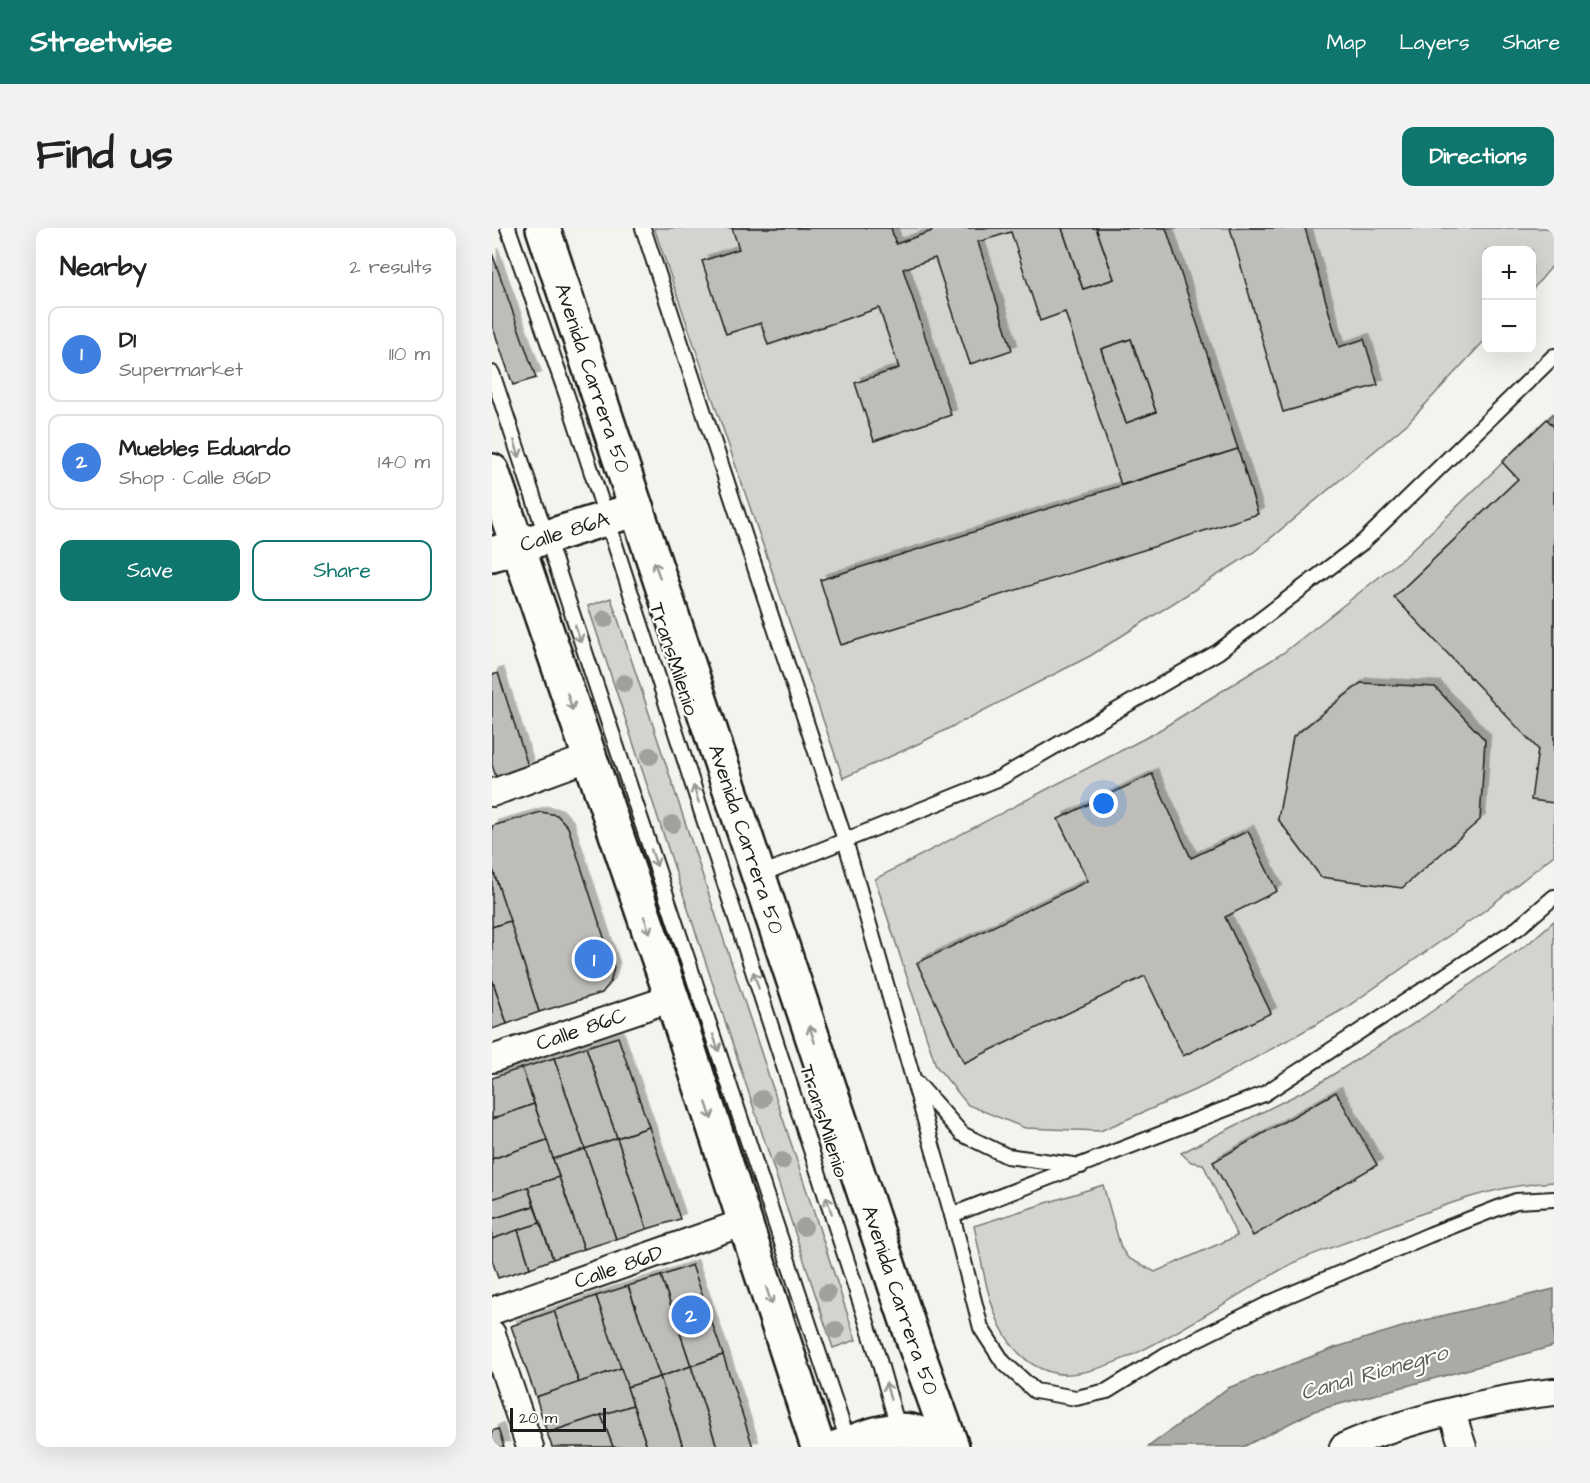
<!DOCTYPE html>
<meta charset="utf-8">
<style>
:root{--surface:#fff;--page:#f2f2f2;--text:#222;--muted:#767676;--line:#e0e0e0;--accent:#0f766e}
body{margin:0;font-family:"Architects Daughter",sans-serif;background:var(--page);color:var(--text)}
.controls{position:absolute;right:18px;top:18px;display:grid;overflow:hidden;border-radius:12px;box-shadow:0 6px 24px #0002}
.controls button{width:54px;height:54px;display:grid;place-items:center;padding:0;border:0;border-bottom:2px solid var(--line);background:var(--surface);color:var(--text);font:30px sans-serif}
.scale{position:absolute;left:18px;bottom:15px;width:96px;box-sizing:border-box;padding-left:6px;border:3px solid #1c1c1c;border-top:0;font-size:16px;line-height:21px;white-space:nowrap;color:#1c1c1c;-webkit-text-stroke:4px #fdfcf7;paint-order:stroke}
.you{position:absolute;left:612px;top:576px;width:21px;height:21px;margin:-15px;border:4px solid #fff;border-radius:50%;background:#1a73e8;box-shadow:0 0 0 9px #1a73e833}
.badge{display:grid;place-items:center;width:39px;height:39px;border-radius:50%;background:var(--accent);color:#fff;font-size:20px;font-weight:700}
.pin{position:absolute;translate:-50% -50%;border:3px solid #fff;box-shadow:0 2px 6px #0006}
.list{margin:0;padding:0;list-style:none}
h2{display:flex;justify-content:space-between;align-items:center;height:78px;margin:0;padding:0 24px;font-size:26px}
h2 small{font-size:20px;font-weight:400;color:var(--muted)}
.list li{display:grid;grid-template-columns:39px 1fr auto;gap:18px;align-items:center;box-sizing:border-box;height:96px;margin:0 12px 12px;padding:0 12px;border:2px solid var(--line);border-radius:12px}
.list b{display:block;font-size:22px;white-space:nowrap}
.list p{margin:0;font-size:20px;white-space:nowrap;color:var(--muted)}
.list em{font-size:20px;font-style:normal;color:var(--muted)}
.actions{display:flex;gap:12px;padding:18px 24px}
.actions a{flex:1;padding:14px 0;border:2px solid var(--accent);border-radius:12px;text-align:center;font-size:21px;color:var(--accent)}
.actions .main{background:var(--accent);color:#fff}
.map{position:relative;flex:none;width:1062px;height:1219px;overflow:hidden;border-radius:12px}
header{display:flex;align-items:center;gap:36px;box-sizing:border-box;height:84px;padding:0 30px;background:var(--accent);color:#fff}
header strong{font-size:28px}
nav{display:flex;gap:33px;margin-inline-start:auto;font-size:21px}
.intro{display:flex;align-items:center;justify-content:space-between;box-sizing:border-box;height:144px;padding:0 36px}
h1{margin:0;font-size:42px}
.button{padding:15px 27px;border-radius:12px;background:var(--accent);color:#fff;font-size:21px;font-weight:700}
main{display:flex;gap:36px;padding:0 36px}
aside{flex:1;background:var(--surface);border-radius:12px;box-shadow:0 6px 24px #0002}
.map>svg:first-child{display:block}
</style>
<header>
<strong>Streetwise</strong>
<nav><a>Map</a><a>Layers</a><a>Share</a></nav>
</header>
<div class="intro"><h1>Find us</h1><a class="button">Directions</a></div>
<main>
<aside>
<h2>Nearby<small>2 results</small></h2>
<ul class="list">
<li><span class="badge" style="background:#3f7fe0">1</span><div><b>D1</b><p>Supermarket</p></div><em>110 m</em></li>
<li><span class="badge" style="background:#3f7fe0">2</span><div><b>Muebles Eduardo</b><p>Shop · Calle 86D</p></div><em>140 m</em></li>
</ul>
<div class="actions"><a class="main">Save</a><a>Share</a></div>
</aside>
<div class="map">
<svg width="1062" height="1219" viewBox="0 0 1062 1219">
<defs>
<filter id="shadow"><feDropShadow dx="5.5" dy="-5.5" stdDeviation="0" flood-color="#0004"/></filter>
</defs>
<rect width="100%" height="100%" fill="#f4f3ee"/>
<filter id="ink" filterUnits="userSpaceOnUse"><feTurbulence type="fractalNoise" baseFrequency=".0167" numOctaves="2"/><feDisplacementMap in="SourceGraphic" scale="12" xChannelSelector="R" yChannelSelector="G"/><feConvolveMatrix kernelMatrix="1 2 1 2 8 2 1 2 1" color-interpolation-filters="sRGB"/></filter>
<g filter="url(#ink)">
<!-- green -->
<g fill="#d4d3cf" stroke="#787876" stroke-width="1.5">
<path d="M 162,0 L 1062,0 L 1062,36 L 1040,62 L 1040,22 L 994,22 L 994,111 L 916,195 L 762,324 L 598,428 L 430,514 L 351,550 Z"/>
<path d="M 1062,185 L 1062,627 L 992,683 L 852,781 L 712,858 L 608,903 L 533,900 L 476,877 L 444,838 L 383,651 L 661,506 L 791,425 L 915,327 Z"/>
<path d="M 119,370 L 364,1112 L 341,1120 L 96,378 Z"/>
<path d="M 1062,693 L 1062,954 C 998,957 939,982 879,1005 C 854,1015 827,1023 803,1034 C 749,1061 619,1158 562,1145 C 499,1130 494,1049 482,998 L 611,957 L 629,1020 L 636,1030 L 663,1044 L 745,1008 L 711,936 L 699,934 L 689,925 L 826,856 L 926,793 L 1037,715 Z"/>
</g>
<!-- water -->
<path fill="#abaaa6" stroke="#72716f" stroke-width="1.5" d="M 1062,1061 L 1062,1118 L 822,1183 L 751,1219 L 656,1219 L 736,1160 L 845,1119 L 933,1092 Z"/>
<!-- building -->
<g fill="#bebdba" stroke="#1c1c1c" stroke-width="1.5" fill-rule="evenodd" filter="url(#shadow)">
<path d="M 240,0 L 399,0 L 404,16 L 440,3 L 439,0 L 570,0 L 591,61 L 622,51 L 604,0 L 674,0 L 746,221 L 629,257 L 573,84 L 548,93 L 519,4 L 486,14 L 520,122 L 478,136 L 443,30 L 411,41 L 459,187 L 382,213 L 363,155 L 407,140 L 387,80 L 276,117 L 269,95 L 234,106 L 210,33 L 247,21 ZM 639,111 L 664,184 L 634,195 L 609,121 Z"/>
<path d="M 570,0 L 604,0 L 622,51 L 591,61 Z"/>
<path d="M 738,0 L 813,0 L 847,119 L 872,111 L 886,157 L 791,184 Z"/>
<path d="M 0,25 L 44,150 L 21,157 L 0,97 Z"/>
<path d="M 639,111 L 664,184 L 634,195 L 609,121 Z"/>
<path d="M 1055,191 L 1062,199 L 1062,575 L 1039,572 L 1046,521 L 902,369 L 1026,251 L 1010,234 Z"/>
<path d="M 746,221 L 766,286 L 349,417 L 328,352 Z"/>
<path d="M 6,445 L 36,538 L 4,549 L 0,537 L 0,447 Z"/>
<path d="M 869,455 L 943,459 L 993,512 L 988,592 L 910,660 L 829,649 L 786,591 L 801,509 Z"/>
<path d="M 660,546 L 699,630 L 756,603 L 785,663 L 733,689 L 779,785 L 691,828 L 653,748 L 472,835 L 425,735 L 596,653 L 566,591 Z"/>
<path d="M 49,584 L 65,587 L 76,599 L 122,740 L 118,755 L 110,765 L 47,784 L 0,639 L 0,598 Z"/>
<path d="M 0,639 L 18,693 L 0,699 Z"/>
<path d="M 18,693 L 47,784 L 15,796 L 0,751 L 0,699 Z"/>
<path d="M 0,751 L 15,796 L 0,801 Z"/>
<path d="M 126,809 L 157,899 L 125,910 L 94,819 Z"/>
<path d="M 94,819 L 125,910 L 93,921 L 62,830 Z"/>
<path d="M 62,830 L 93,921 L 61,931 L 30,840 Z"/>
<path d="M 30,840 L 42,876 L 0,891 L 0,850 Z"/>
<path d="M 844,864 L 885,937 L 761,1008 L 721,934 Z"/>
<path d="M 42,876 L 55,912 L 0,931 L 0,891 Z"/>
<path d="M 157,899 L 188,991 L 155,1001 L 125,910 Z"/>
<path d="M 125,910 L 155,1001 L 124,1011 L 93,921 Z"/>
<path d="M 55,912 L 67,949 L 0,971 L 0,931 Z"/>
<path d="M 93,921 L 124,1011 L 92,1021 L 61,931 Z"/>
<path d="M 67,949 L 92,1021 L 61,1031 L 36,959 Z"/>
<path d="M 36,959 L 42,978 L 0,991 L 0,971 Z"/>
<path d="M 42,978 L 48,995 L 0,1011 L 0,991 Z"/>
<path d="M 48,995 L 61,1031 L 38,1040 L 26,1002 Z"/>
<path d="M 26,1002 L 38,1040 L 6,1050 L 0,1032 L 0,1011 Z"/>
<path d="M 200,1037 L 231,1127 L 199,1138 L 169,1048 Z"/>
<path d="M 169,1048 L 199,1138 L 168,1149 L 136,1058 Z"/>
<path d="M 136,1058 L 168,1149 L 135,1159 L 104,1068 Z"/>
<path d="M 104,1068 L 129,1140 L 87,1155 L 62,1083 Z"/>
<path d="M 62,1083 L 87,1155 L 44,1169 L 19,1098 Z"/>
<path d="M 231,1127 L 261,1219 L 225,1219 L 199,1138 Z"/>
<path d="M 199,1138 L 225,1219 L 191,1219 L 168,1149 Z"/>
<path d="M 129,1140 L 141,1177 L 55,1205 L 44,1169 Z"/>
<path d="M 168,1149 L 191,1219 L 155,1219 L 135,1159 Z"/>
<path d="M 141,1177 L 155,1219 L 121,1219 L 109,1187 Z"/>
<path d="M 109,1187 L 121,1219 L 60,1219 L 55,1205 Z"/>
<path d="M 6,1201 L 12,1219 L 0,1219 L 0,1203 Z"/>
</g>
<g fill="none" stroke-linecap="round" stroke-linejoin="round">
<!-- lane casing -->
<g stroke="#1c1c1c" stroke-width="18">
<g id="lane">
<path d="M 16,0 L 75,168 L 386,1129 L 407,1203"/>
<path d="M 151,0 L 353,612 L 460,987 L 489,1100 L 511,1134 L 543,1163 L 584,1170 L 615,1163 L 675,1126 L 778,1075 L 937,1007 L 1024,973 L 1062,971"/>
<path d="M 0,145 L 357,1216"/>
<path d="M 267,647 L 508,550 L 726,424 L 871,314 L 1062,128"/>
<path d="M 424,854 L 470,906 L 515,928 L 589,938"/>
<path d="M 460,987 L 772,866 L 1026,700 L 1062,669"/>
</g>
</g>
<!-- street casing -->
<g stroke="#1c1c1c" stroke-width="30">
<g id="street">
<path d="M 0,565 L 96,530"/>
<path id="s1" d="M 0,831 L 180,770"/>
<path id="s2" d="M 0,1083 L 253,994"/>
<path d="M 0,1106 L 38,1219"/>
<path d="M 960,1185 L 971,1219"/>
<path d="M 851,1219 C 907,1194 1001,1170 1062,1164"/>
</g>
</g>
<!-- secondary casing -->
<g stroke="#1c1c1c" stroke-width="38">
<g id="secondary">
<path id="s3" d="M 0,326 L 145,281"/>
<path d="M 346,1219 C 384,1206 416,1189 449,1219"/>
</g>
</g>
<!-- primary casing -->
<g stroke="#1c1c1c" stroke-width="38">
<g id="primary">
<path id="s4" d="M 51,0 L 423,1117 L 460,1219"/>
<path d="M 0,243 L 180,770 L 326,1219"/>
</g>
</g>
<!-- lane -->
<use href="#lane" stroke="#fdfcf7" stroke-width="14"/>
<!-- street -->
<use href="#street" stroke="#fdfcf7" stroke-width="26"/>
<!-- secondary -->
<use href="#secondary" stroke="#fdfcf7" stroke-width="33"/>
<!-- primary -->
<use href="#primary" stroke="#fdfcf7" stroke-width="33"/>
</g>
<!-- trees -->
<g fill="#a0a09d">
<circle cx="113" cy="391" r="9"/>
<circle cx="132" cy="455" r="9"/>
<circle cx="158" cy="528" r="9"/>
<circle cx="180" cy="596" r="9"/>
<circle cx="270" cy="871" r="9"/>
<circle cx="290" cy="933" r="9"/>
<circle cx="312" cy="999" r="9"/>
<circle cx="335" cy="1065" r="9"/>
<circle cx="344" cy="1102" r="9"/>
</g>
<!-- one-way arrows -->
<defs><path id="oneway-shaft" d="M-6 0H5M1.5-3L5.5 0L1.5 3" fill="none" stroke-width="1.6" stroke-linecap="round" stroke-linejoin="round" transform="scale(1.5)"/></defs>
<g stroke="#989794">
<use href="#oneway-shaft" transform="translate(25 221) rotate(72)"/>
<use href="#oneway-shaft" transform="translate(165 342) rotate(-109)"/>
<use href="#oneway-shaft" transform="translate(86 406) rotate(71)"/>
<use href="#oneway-shaft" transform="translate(78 474) rotate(72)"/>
<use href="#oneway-shaft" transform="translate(204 566) rotate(-108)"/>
<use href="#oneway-shaft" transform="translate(162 630) rotate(71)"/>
<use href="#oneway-shaft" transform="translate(155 697) rotate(71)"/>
<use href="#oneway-shaft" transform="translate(264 752) rotate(-108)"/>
<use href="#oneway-shaft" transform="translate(320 806) rotate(-108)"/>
<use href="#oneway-shaft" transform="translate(224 815) rotate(71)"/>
<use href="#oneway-shaft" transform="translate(217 883) rotate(72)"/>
<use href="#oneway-shaft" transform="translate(337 977) rotate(-108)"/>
<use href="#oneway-shaft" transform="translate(277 1068) rotate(72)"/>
<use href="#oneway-shaft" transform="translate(396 1163) rotate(-106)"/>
</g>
</g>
<g text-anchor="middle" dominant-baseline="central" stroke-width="4.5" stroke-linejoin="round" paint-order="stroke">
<!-- street labels -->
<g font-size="21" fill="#1c1c1c" stroke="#fdfcf7">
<text stroke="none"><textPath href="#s4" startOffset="158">Avenida Carrera 50</textPath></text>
<text stroke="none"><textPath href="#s3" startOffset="76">Calle 86A</textPath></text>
<text transform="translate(182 431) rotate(72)">TransMilenio</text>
<text stroke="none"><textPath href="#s4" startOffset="644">Avenida Carrera 50</textPath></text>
<text stroke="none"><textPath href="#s1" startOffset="94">Calle 86C</textPath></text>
<text transform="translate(332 893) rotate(72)">TransMilenio</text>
<text stroke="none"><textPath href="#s2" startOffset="134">Calle 86D</textPath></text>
<text stroke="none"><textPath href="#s4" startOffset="1130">Avenida Carrera 50</textPath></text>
</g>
<!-- water labels -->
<g font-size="22" font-style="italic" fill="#5c5c5a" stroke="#fdfcf7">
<text transform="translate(882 1145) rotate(-16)">Canal Rionegro</text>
</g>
</g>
</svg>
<div class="controls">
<button>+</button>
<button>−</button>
</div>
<div class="scale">20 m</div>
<div class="you"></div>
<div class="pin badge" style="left:102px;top:731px;background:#3f7fe0">1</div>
<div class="pin badge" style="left:199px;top:1087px;background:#3f7fe0">2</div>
</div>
</main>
